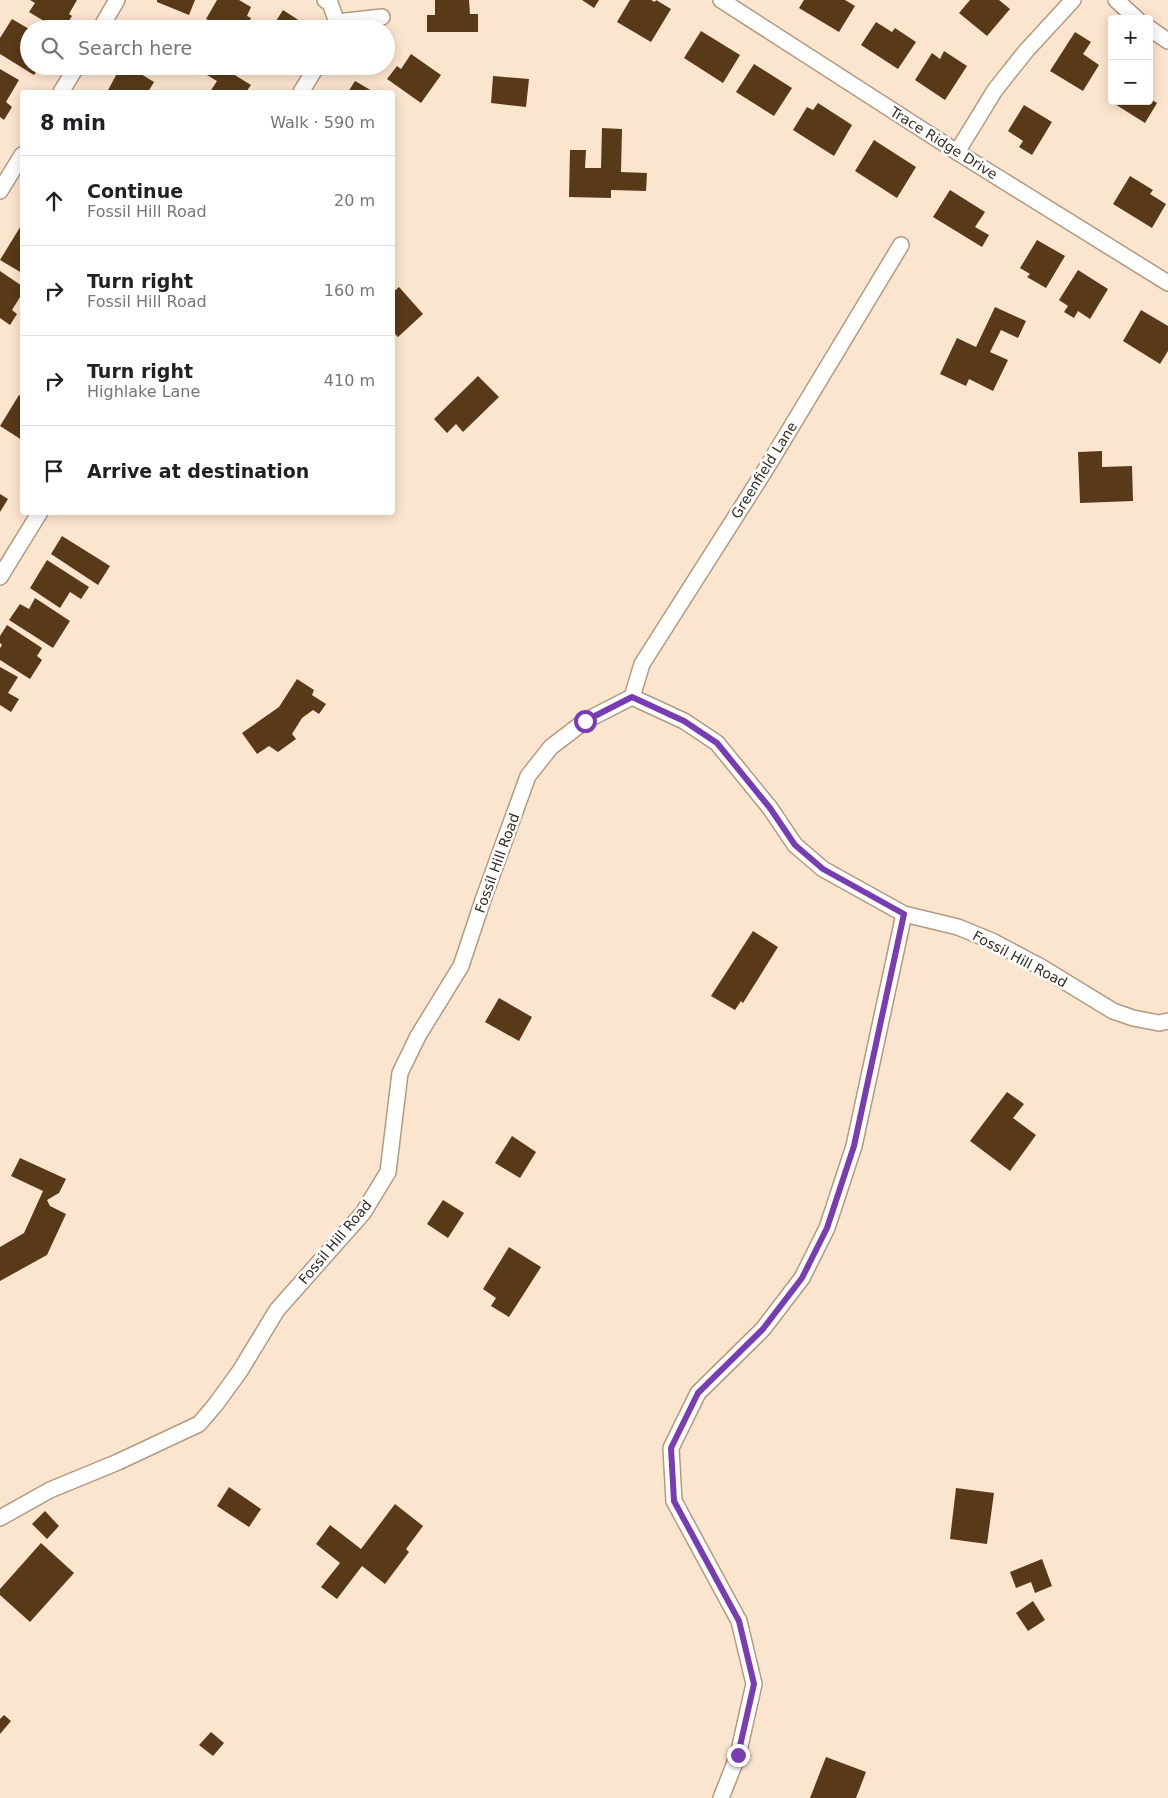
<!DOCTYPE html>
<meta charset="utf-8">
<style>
:root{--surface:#fff;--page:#f6f6f6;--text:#202124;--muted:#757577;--line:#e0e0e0}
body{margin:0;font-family:"DejaVu Sans",sans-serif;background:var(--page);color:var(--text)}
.controls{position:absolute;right:15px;top:15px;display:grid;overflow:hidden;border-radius:5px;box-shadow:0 2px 12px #0003}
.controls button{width:45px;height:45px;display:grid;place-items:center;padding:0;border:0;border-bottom:1px solid var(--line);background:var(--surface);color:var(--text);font:25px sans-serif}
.stop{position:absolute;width:15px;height:15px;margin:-11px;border:4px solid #793db3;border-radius:50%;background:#fff}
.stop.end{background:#793db3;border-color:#fff;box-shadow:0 1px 5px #0008}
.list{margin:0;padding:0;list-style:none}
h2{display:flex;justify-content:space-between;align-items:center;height:65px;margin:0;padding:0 20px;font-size:21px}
h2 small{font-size:16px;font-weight:400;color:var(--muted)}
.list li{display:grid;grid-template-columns:32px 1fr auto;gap:15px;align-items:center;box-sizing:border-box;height:90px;padding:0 20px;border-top:1px solid var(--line)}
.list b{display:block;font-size:19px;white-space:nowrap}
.list p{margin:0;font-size:16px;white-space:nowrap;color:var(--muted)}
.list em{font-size:16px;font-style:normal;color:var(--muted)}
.icon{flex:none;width:28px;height:28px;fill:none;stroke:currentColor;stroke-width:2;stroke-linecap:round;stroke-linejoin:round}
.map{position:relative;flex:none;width:1168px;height:1798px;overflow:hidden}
.search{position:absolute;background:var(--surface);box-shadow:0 2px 12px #0003;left:20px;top:20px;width:375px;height:55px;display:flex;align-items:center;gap:12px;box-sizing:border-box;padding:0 18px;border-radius:28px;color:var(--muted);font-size:19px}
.panel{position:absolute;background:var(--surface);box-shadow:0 2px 12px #0003;left:20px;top:90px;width:375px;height:425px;border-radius:5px}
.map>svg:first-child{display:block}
</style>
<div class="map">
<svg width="1168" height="1798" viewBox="0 0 1168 1798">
<rect width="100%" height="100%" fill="#fce5cf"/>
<!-- building -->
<g fill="#593a18">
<path d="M 30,0 L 77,0 L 69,14 L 72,16 L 64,29 L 57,29 L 29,12 L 35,3 Z"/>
<path d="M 157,0 L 195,0 L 189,15 L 157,2 Z"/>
<path d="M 217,0 L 239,0 L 251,7 L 247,16 L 251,18 L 245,29 L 228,29 L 206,19 Z"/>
<path d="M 435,0 L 469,0 L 470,14 L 478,14 L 478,32 L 427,32 L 427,15 L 435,15 Z"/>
<path d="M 582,0 L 599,0 L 594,8 Z"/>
<path d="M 630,0 L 651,0 L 655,2 L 656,0 L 671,9 L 651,42 L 617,22 Z"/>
<path d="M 804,0 L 845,0 L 855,6 L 839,32 L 799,8 Z"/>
<path d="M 970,0 L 999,0 L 1010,9 L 987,36 L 959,13 Z"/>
<path d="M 283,10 L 309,27 L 308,29 L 271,29 Z"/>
<path d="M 12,19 L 29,29 L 29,66 L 40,66 L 34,75 L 0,54 L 0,38 Z"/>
<path d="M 876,22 L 892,32 L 895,28 L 916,42 L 898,69 L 861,45 Z"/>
<path d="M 701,31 L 740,55 L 723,83 L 684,58 Z"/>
<path d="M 1075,32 L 1091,42 L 1083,54 L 1099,65 L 1083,91 L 1050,71 Z"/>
<path d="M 944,51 L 967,66 L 945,100 L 915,80 L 932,53 L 940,59 Z"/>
<path d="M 411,54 L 441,75 L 421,103 L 387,79 L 397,66 L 401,69 Z"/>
<path d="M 754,64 L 792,88 L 774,116 L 736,92 Z"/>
<path d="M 121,66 L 128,66 L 154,82 L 148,92 L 107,92 Z"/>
<path d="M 151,66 L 169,66 L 164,74 Z"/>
<path d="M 212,66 L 220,66 L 251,85 L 246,92 L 210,92 L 217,81 L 207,75 Z"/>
<path d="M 0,69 L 19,80 L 6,102 L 12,107 L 4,120 L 0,117 Z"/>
<path d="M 493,76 L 529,79 L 526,107 L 491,103 Z"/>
<path d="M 355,81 L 374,92 L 348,92 Z"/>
<path d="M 1149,98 L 1157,103 L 1145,123 L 1110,101 L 1149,101 Z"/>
<path d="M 818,103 L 852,125 L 834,156 L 793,130 L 807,107 L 813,110 Z"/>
<path d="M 1024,105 L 1052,122 L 1032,155 L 1019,147 L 1023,141 L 1008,131 Z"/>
<path d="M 602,128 L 622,129 L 621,172 L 647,173 L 646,191 L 611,190 L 611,198 L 569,197 L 570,150 L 586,150 L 585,168 L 601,168 Z"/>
<path d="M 874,140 L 916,167 L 897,198 L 855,171 Z"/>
<path d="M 1130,176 L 1153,190 L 1150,194 L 1166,204 L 1152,228 L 1113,204 Z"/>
<path d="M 950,190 L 985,212 L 975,227 L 989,235 L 982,247 L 933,217 Z"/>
<path d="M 22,224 L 22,273 L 0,260 Z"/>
<path d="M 1037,240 L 1065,256 L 1046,288 L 1027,277 L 1030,274 L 1020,268 Z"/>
<path d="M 1078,270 L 1108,289 L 1090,319 L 1078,311 L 1074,318 L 1064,312 L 1068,306 L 1059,300 Z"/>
<path d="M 0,271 L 22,286 L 22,294 L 12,310 L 17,314 L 10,325 L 0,318 Z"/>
<path d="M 399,287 L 423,314 L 398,337 L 392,331 L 392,293 Z"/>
<path d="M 995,307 L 1026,321 L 1018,338 L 1001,330 L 990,352 L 1008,360 L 993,391 L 969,379 L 966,386 L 940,374 L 957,338 L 976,347 Z"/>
<path d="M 1141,310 L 1168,326 L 1168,351 L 1160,364 L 1123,341 Z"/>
<path d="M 478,376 L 499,397 L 463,432 L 456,424 L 447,433 L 434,419 Z"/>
<path d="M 19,395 L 22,397 L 22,440 L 0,426 Z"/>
<path d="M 1102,451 L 1102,467 L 1132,466 L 1133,501 L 1080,503 L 1078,452 Z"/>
<path d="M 0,494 L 8,499 L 0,512 Z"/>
<path d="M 62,536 L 110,566 L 98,585 L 51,554 Z"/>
<path d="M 47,560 L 89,587 L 81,599 L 70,592 L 60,608 L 30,588 Z"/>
<path d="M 35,598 L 70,621 L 53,648 L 9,620 L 20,604 L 29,609 Z"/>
<path d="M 7,625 L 42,648 L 37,656 L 42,660 L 30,679 L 0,660 L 0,648 L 2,645 L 0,643 L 0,636 Z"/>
<path d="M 0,667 L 18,677 L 8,693 L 19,699 L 11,712 L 0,705 Z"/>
<path d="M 297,679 L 314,690 L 312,695 L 326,704 L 319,714 L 313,710 L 302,718 L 292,734 L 296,739 L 278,752 L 269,746 L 257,754 L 242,733 L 279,707 Z"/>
<path d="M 753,931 L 778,947 L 743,1003 L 741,1001 L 735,1010 L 711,996 Z"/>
<path d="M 499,998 L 532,1017 L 519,1041 L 485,1022 Z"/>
<path d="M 1007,1092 L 1024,1104 L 1013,1118 L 1036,1135 L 1010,1171 L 970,1141 Z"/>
<path d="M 512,1136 L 536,1152 L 520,1178 L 495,1163 Z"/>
<path d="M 20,1158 L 66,1179 L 59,1193 L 47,1200 L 50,1206 L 66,1214 L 47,1255 L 0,1281 L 0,1247 L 24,1233 L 43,1191 L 11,1176 Z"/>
<path d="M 443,1200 L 464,1213 L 448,1238 L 427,1224 Z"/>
<path d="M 509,1247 L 541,1267 L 509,1317 L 491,1306 L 496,1298 L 483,1289 Z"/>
<path d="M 229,1487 L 261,1509 L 249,1527 L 217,1506 Z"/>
<path d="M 956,1488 L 994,1493 L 987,1544 L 950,1539 Z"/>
<path d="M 395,1504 L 423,1526 L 406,1549 L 409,1552 L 385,1584 L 362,1566 L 337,1599 L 321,1587 L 340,1563 L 316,1544 L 330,1525 L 361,1549 Z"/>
<path d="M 45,1511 L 59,1526 L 47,1539 L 32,1524 Z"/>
<path d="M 41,1543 L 74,1573 L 30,1622 L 0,1595 L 0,1589 Z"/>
<path d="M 1042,1559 L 1052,1586 L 1035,1593 L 1031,1582 L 1016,1588 L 1010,1572 Z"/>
<path d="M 1033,1601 L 1045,1620 L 1028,1631 L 1016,1613 Z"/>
<path d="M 4,1715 L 11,1721 L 0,1734 L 0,1719 Z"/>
<path d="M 211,1732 L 224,1743 L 213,1756 L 199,1745 Z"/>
<path d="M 826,1757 L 866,1772 L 856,1798 L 810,1798 Z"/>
</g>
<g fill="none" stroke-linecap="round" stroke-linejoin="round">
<!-- minor casing -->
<g stroke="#b3997f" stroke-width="18">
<g id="minor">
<path d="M 325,0 L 330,3 L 337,22"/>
<path d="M 721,0 L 957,152 L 1168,283"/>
<path d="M 1116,0 L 1137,19"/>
<path d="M 337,22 L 382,17"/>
<path d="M 1149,28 L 1168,41"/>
<path d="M 100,29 L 117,0"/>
<path d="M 61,92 L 77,66"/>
<path d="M 301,92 L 317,66"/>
<path d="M 957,152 L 995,90 L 1026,51 L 1073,0"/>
<path d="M 0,191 L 22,155"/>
<path d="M 0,577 L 40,512"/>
<path d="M 632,697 L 684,721 L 717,743 L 770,808 L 795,845 L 823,869 L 904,914 L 958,927 L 992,941 L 1041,967 L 1113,1011 L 1133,1018 L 1159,1023 L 1168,1021"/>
<path d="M 632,697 L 642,664 L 764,472 L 901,245"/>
<path d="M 0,1518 L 50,1490 L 118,1462 L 199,1424 L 216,1404 L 240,1371 L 277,1310 L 363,1213 L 388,1172 L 400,1073 L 418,1036 L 461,966 L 483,900 L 528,776 L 551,747 L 585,721 L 632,697"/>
<path d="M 721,1798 L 738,1755 L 754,1684 L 739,1621 L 674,1501 L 671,1448 L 698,1393 L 763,1329 L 802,1278 L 827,1228 L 854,1146 L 904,914"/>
</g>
</g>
<!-- minor -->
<use href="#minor" stroke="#fff" stroke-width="15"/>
</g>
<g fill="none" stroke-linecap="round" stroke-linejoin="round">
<!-- route -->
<path stroke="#793db3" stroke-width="6" d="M 585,721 L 632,697 L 684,721 L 717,743 L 770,808 L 795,845 L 823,869 L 904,914 L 854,1146 L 827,1228 L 802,1278 L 763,1329 L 698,1393 L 671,1448 L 674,1501 L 739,1621 L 754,1684 L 738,1755"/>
</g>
<g text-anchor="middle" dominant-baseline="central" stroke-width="5" stroke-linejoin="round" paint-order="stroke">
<!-- street labels -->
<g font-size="14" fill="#372d22" stroke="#fff">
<text transform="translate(944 143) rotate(32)">Trace Ridge Drive</text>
<text transform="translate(764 470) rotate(-58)">Greenfield Lane</text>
<text transform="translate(497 863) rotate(-70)">Fossil Hill Road</text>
<text transform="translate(1020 959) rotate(28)">Fossil Hill Road</text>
<text transform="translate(335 1242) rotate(-50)">Fossil Hill Road</text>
</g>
</g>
</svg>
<div class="controls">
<button>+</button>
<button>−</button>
</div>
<div class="stop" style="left:585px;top:721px"></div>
<div class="stop end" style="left:738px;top:1755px"></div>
<div class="search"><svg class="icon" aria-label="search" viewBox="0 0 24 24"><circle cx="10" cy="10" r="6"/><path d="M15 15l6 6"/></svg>Search here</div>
<section class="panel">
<h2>8 min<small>Walk · 590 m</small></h2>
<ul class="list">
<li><svg class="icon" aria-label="ahead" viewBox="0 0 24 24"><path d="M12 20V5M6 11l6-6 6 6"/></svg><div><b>Continue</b><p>Fossil Hill Road</p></div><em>20 m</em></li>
<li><svg class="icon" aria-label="right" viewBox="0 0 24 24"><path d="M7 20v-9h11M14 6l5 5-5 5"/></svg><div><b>Turn right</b><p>Fossil Hill Road</p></div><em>160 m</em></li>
<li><svg class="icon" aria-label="right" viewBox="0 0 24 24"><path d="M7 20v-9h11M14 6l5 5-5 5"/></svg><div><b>Turn right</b><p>Highlake Lane</p></div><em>410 m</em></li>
<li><svg class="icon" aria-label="arrive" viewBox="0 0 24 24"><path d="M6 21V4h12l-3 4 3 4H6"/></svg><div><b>Arrive at destination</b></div></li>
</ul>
</section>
</div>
